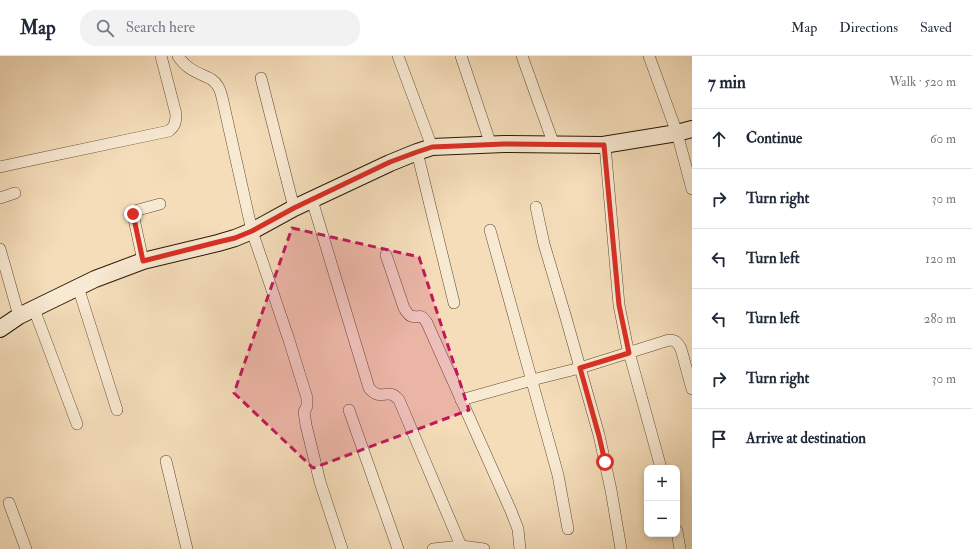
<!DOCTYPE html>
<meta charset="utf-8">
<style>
:root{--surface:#fff;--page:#f2f2f3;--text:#1f2937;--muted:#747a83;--line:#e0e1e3}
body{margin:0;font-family:"IM FELL Double Pica",serif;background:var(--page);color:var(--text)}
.controls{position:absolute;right:12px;bottom:12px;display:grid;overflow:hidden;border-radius:8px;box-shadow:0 2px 6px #0003}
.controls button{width:36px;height:36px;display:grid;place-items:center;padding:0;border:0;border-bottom:1px solid var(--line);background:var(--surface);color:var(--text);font:20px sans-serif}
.stop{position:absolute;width:12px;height:12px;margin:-9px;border:3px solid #d93025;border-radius:50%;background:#fff}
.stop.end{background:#d93025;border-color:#fff;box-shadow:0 1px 4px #0008}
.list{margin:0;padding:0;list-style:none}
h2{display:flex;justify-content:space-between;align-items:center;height:52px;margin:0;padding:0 16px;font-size:17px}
h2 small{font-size:13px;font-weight:400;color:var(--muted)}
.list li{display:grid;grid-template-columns:26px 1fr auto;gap:12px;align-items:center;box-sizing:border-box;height:60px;padding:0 16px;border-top:1px solid var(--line)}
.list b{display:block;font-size:15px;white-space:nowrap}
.list em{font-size:13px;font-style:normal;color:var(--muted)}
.icon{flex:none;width:22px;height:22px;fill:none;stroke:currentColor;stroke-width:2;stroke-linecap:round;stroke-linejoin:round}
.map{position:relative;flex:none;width:692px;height:493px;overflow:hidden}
header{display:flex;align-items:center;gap:24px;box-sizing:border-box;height:56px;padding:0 20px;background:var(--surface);border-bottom:1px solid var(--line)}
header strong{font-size:19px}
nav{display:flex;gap:22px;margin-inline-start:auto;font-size:14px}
.search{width:280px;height:36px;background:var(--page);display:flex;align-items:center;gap:10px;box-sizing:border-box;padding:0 14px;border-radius:16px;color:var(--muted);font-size:15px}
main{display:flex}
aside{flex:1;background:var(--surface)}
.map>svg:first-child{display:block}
</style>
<header>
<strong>Map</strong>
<div class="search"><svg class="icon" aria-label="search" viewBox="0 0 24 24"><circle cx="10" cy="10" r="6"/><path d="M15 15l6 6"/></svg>Search here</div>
<nav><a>Map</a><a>Directions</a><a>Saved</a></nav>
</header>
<main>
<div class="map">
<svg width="692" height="493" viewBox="0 0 692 493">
<rect width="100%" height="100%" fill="#f5ddba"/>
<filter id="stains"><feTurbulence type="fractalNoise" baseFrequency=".005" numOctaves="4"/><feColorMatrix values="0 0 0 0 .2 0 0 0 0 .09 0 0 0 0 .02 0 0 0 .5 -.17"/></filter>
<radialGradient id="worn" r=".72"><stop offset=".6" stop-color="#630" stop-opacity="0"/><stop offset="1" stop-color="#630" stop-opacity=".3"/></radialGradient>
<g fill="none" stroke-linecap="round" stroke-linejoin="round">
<!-- street casing -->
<g stroke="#5c4a32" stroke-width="12">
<g id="street">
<path d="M 178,0 C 187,14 197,16 211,23 C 218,28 220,33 222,41 L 252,175 L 289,284 L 307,342 L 307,350 L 304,356 L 306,369 L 320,426 L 342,493"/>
<path d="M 398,0 L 432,91"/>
<path d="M 461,0 L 491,89"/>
<path d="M 522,0 L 554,89"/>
<path d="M 649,0 L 677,77 L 692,133"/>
<path d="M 261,22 L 294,152"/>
<path d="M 605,89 L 619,249 L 627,289 L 661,412"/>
<path d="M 417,96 L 454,247"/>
<path d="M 0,111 L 32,104 L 169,75 C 175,70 176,66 176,58 L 161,0"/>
<path d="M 0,142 L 15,137"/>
<path d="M 312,144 L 369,332 C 381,347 388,330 399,344 L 461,490"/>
<path d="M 536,151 L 544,188 L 566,262 L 599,379 L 611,434 L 621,493"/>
<path d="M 490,174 L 558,419 L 568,473"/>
<path d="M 0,193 L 19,260"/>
<path d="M 386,199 L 404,252 C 406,255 408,259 411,260 C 420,263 420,256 427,267 L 511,455 L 518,473 L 520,493"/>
<path d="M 143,205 L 133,158 L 135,156 L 138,154 L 160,148"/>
<path d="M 78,231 L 117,354"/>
<path d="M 34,253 L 77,368"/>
<path d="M 461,344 L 532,324 L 580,312 L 669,284 C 676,284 678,287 681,293 L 692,333"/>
<path d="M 349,354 L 398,493"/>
<path d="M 166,405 L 187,493"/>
<path d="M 9,447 L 26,493"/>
<path d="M 677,475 L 680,493"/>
<path d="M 433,493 L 461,490 L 484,493"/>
</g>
</g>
<!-- secondary casing -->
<g stroke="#291904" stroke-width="18">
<path id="secondary" d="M 0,273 L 19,260 L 95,223 L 143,205 L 218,187 L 235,182 L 252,175 L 294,152 L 390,107 L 417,96 L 432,91 L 504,88 L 603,89 L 677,77 L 692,73"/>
</g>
<!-- street -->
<use href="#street" stroke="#f8e9d2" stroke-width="11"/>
<!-- secondary -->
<use href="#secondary" stroke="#f8e9d2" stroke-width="16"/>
</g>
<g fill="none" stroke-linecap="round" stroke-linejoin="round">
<!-- route -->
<path stroke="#d93025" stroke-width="5" d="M 133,158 L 143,205 L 218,186 L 235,182 L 252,175 L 294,152 L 390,106 L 417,96 L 432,91 L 504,88 L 604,89 L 619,249 L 629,297 L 580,312 L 599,380 L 605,406"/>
</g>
<!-- marked area -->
<path fill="#c2185b" fill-opacity="0.2" stroke="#c2185b" stroke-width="3" stroke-dasharray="8 5" stroke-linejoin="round" d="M 292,172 L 419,201 L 469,354 L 313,412 L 234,337 Z"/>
<rect width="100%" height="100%" filter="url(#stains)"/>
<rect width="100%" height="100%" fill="url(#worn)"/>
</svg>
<div class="controls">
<button>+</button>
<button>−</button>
</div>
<div class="stop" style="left:605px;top:406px"></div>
<div class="stop end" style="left:133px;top:158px"></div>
</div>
<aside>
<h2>7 min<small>Walk · 520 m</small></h2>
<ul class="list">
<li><svg class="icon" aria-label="ahead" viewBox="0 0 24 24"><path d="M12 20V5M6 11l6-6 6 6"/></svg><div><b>Continue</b></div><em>60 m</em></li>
<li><svg class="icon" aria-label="right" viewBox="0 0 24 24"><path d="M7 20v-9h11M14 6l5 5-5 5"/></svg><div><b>Turn right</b></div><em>30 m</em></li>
<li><svg class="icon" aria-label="left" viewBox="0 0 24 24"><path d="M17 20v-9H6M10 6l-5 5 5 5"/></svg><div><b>Turn left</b></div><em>120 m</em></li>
<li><svg class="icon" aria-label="left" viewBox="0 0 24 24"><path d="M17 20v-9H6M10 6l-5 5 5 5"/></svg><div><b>Turn left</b></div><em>280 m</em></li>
<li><svg class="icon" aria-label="right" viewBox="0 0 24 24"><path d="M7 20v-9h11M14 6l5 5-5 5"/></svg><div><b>Turn right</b></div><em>30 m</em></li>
<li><svg class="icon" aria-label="arrive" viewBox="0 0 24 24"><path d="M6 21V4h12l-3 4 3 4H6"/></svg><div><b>Arrive at destination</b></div></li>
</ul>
</aside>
</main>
